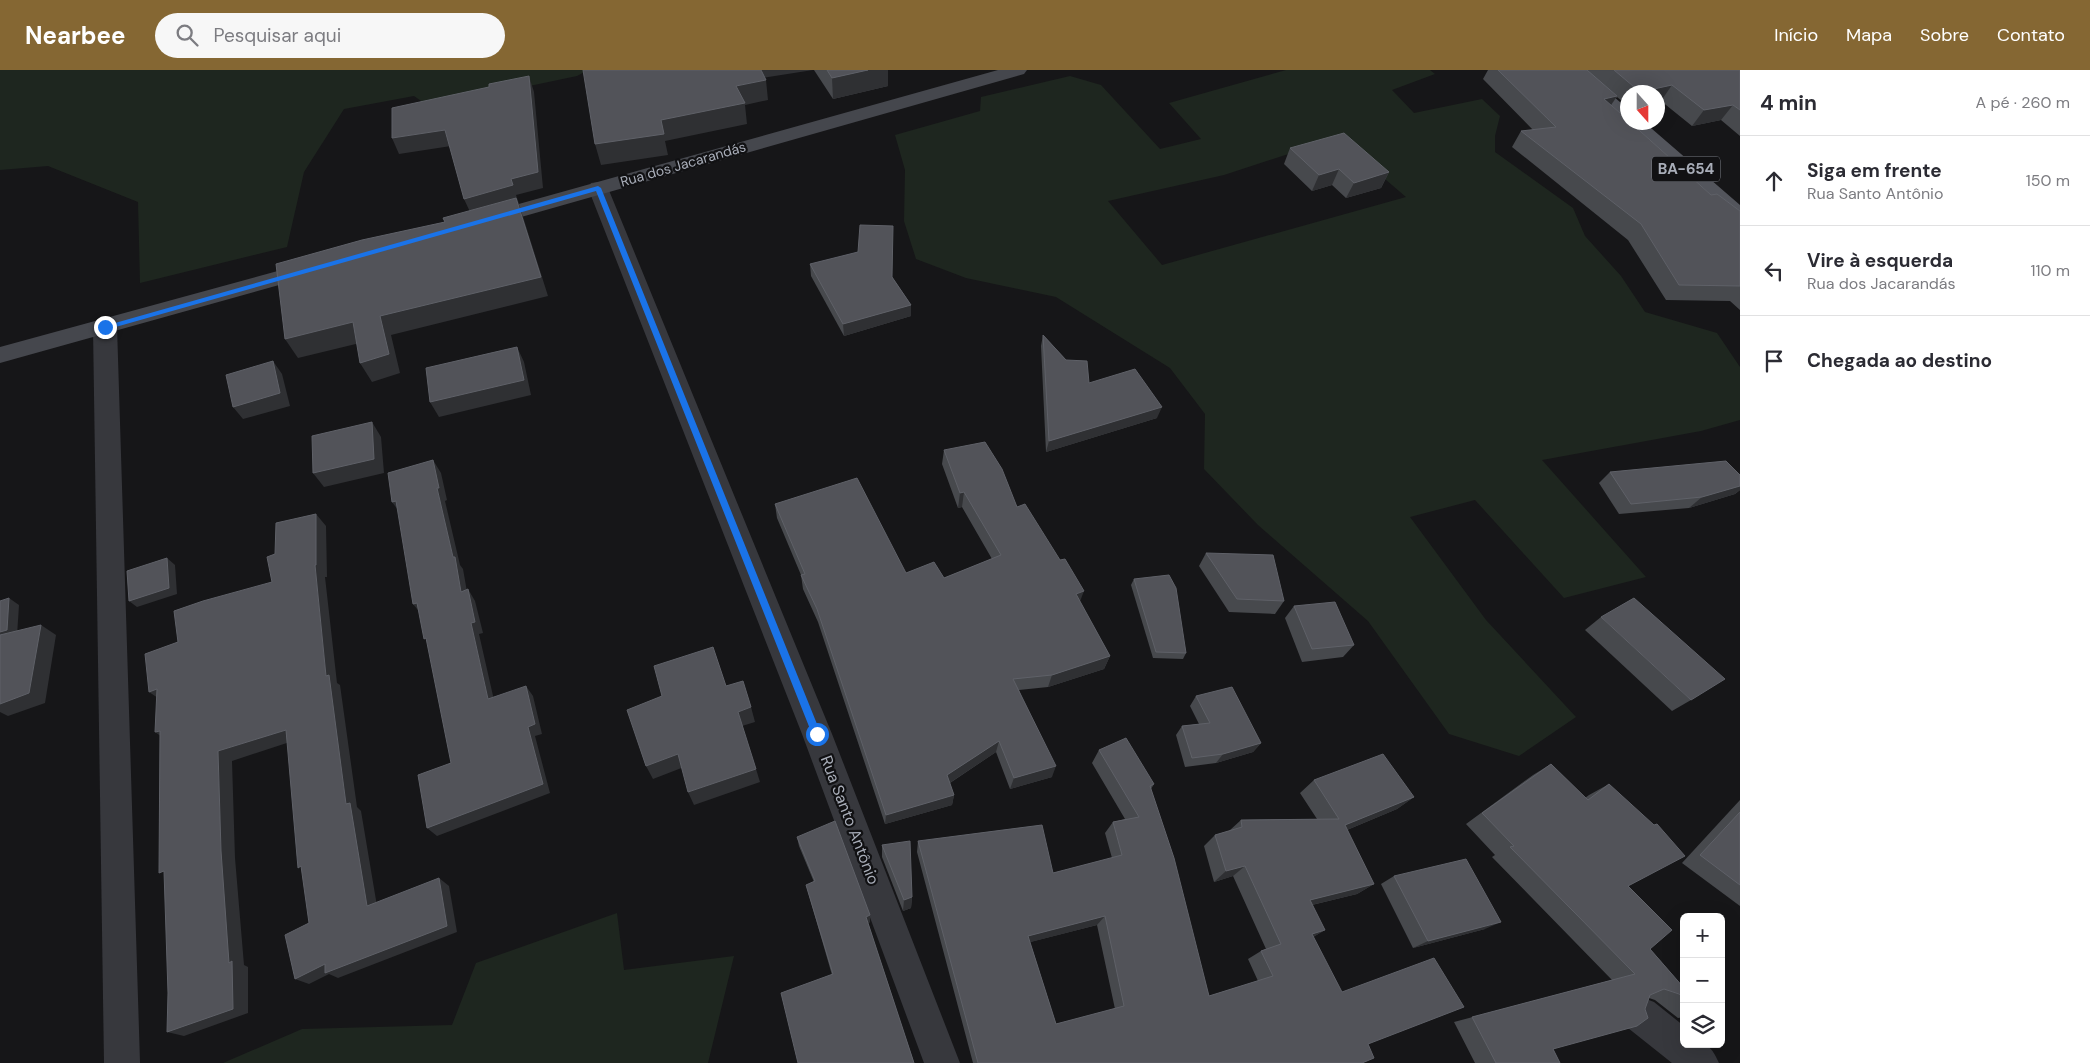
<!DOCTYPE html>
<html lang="pt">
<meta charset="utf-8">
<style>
:root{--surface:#fff;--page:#f7f7f7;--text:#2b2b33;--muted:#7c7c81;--line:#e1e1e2;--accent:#856733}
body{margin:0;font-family:"DM Sans",sans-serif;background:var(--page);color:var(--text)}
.controls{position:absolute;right:15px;bottom:15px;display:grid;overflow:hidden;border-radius:8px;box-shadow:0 5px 20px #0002}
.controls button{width:45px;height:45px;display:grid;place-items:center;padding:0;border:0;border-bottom:1px solid var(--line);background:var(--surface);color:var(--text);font:25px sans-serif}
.compass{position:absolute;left:1620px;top:15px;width:45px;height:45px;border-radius:50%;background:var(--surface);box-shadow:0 5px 20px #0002;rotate:159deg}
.stop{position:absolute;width:15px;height:15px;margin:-11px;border:4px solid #1a73e8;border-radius:50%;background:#fff}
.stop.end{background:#1a73e8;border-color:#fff;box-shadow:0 1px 5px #0008}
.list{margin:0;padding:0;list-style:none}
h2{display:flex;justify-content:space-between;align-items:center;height:65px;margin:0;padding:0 20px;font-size:21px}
h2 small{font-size:16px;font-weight:400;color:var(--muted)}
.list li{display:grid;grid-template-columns:32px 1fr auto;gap:15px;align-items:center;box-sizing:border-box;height:90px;padding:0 20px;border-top:1px solid var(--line)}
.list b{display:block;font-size:19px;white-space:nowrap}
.list p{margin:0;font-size:16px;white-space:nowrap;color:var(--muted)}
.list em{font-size:16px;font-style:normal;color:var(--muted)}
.icon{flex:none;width:28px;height:28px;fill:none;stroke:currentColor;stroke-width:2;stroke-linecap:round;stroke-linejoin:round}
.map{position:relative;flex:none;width:1740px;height:993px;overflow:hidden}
header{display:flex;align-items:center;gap:30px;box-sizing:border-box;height:70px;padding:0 25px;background:var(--accent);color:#fff}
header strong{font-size:24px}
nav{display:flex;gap:28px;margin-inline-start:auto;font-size:18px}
.search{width:350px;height:45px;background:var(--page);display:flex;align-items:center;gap:12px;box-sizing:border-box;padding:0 18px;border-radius:28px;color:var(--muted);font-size:19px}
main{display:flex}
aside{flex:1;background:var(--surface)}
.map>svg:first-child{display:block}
</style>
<header>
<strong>Nearbee</strong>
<div class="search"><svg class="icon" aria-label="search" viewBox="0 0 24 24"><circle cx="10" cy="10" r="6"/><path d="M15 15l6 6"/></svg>Pesquisar aqui</div>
<nav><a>Início</a><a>Mapa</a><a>Sobre</a><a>Contato</a></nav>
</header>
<main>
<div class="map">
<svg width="1740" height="993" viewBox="0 0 1740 993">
<rect width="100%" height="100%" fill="#161618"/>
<!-- green -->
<g fill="#1e261f" fill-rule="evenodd">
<path d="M 0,0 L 588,0 L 577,6 L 430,37 L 414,26 L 344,39 L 304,102 L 287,177 L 140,213 L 138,132 L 48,96 L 0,100 Z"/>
<path d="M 1286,0 L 1430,0 L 1435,4 L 1392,20 L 1414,43 L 1482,29 L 1500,46 L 1495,66 L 1495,82 L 1573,138 L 1585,166 L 1621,206 L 1645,242 L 1717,263 L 1740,297 L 1740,350 L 1701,361 L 1542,390 L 1646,507 L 1564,528 L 1475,430 L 1410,447 L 1486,550 L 1576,647 L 1519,686 L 1449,664 L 1368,551 L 1258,455 L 1204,399 L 1205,344 L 1170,298 L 1056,227 L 966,208 L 916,189 L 904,151 L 905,100 L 895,65 L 980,41 L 981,27 L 1070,6 L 1101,15 L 1160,79 L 1201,69 L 1169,33 ZM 1337,68 L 1406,127 L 1162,195 L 1108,131 L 1224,105 Z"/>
<path d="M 617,843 L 624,900 L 734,886 L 708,993 L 223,993 L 302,959 L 452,955 L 476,893 Z"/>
</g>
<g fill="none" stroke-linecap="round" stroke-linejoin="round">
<!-- street -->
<g fill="#37383d" fill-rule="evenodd">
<path d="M 598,112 L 605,113 L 608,118 L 832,664 L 960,993 L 924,993 L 802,664 L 588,118 L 591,113 Z"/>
<path d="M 105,249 L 113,251 L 117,257 L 140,993 L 104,993 L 93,257 L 97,251 Z"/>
<path d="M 1641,927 L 1654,932 L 1684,956 L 1684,974 C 1705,974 1710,972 1719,993 L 1672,993 L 1628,958 L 1623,945 L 1628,932 Z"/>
</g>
<!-- secondary -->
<g fill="#45474d" fill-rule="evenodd">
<path d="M 998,0 L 1027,0 L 1024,4 L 493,155 L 486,157 L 479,155 L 475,150 L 479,145 Z"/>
<path d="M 314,191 L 322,193 L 325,198 L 322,203 L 0,293 L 0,277 Z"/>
</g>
<!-- primary -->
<path fill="#53555c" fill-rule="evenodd" d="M 1563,0 L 1583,0 L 1628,39 L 1628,52 L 1644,52 L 1740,135 L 1740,153 L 1733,151 Z"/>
</g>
<!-- wall -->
<g fill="#47494d" fill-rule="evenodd">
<path d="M 814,0 L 888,0 L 888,16 L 833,29 Z"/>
<path d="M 1488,0 L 1740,0 L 1740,66 L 1721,50 L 1692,56 L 1661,31 L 1658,32 L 1658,22 L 1628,22 L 1628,36 L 1617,27 L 1611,35 L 1711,125 L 1740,141 L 1740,240 L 1730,231 L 1666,230 L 1628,170 L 1512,77 L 1521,61 L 1533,60 L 1483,9 Z"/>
<path d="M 1290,78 L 1389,102 L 1381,118 L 1346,128 L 1332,115 L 1312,121 L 1284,94 Z"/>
<path d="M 810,194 L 892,207 L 911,235 L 911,246 L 844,266 L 811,206 Z"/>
<path d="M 1043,265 L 1066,290 L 1089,313 L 1157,348 L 1046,382 L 1041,276 Z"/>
<path d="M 944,380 L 1017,437 L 1080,532 L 1110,586 L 1104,599 L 1048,617 L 1019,620 L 1052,707 L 1010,719 L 996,682 L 950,713 L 954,725 L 952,735 L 885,754 L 818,552 L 803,519 L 801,505 L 777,448 L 775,434 L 906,503 L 944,508 L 992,489 L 962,437 L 958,438 L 942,394 Z"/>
<path d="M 1610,402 L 1740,405 L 1740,420 L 1735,424 L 1689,438 L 1619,444 L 1599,413 Z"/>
<path d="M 1206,483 L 1284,531 L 1275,544 L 1229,542 L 1199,496 Z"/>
<path d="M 1134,509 L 1186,583 L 1183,589 L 1153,588 L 1131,515 Z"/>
<path d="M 1294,536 L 1354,575 L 1343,587 L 1302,592 L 1285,548 Z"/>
<path d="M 1601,547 L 1691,630 L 1672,641 L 1585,560 Z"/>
<path d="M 1196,626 L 1261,673 L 1253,682 L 1216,693 L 1185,697 L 1176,665 L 1182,656 L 1199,654 L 1190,636 Z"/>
<path d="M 1099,680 L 1154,714 L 1151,719 L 1209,926 L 1258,911 L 1248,889 L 1261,881 L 1266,879 L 1233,806 L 1214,812 L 1204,776 L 1215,765 L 1229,761 L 1241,750 L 1317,749 L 1300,723 L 1314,710 L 1414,727 L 1397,739 L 1347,760 L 1374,814 L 1357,824 L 1312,835 L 1325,860 L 1313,867 L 1368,974 L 1362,993 L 973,993 L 917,782 L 918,771 L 1053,803 L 1112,788 L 1105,763 L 1113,752 L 1125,749 L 1092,693 ZM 1097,855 L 1115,939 L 1056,954 L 1030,872 Z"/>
<path d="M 1551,694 L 1585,728 L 1589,725 L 1609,714 L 1628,816 L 1650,879 L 1684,918 L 1684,947 L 1678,948 L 1655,930 L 1649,928 L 1553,979 L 1560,993 L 1475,993 L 1454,952 L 1612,910 L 1492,787 L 1495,785 L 1466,754 L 1533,705 Z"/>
<path d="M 1740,730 L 1740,836 L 1682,793 Z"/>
<path d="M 797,767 L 870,852 L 868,853 L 914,993 L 832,905 L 806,815 L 814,812 L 799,776 Z"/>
<path d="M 882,775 L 912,827 L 911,838 L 903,841 L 882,787 Z"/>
<path d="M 1394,806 L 1485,859 L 1413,878 L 1381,814 Z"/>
</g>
<!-- shaded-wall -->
<g fill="#2f3033">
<path d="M 755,0 L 813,0 L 756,9 Z"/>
<path d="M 868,0 L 888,0 L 888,16 L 833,29 L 832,8 Z"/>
<path d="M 529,6 L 534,22 L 543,118 L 516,125 L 518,131 L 548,226 L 391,265 L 400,303 L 372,312 L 360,293 L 380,246 L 471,144 L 464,129 L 511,109 Z"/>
<path d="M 766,10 L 768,30 L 745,35 L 747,54 L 665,71 L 668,85 L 601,95 L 595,74 L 736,16 Z"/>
<path d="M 1672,15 L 1661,31 L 1658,32 L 1658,22 L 1639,22 L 1640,22 Z"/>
<path d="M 1617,26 L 1607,41 L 1604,29 Z"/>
<path d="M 1733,35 L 1721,50 L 1692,56 L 1704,40 Z"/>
<path d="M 445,60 L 451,76 L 399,84 L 392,68 Z"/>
<path d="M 1339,99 L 1332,115 L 1312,121 L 1319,105 Z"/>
<path d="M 1389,102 L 1381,118 L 1346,128 L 1354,113 Z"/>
<path d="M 911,235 L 911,246 L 844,266 L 843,254 Z"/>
<path d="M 353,252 L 364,272 L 298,288 L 285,269 Z"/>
<path d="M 517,277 L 524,292 L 531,325 L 439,347 L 430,332 Z"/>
<path d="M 273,291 L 282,304 L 290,336 L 243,349 L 233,337 Z"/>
<path d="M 1162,337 L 1157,348 L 1046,382 L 1049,371 Z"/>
<path d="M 372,352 L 381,367 L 384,403 L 324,417 L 313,403 Z"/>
<path d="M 433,390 L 441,403 L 447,430 L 445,431 L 460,495 L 463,499 L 469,533 L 461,522 L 453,487 L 437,418 Z"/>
<path d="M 1740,416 L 1740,420 L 1735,424 L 1689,438 L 1702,427 Z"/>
<path d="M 964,422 L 962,437 L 958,438 L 960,423 Z"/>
<path d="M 396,431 L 401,444 L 392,432 Z"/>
<path d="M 316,444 L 326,456 L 327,507 L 325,507 L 337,613 L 340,615 L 357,737 L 361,741 L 378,842 L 367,836 L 346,734 L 326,606 L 315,495 Z"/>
<path d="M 167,488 L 175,495 L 177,524 L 137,537 L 129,531 Z"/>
<path d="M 468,519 L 475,531 L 483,563 L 479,564 L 496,639 L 488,629 L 471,553 Z"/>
<path d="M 1084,521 L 1079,534 L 1076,524 Z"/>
<path d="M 9,528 L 19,535 L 17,566 L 0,571 L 0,562 Z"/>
<path d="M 417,533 L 422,545 L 413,534 Z"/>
<path d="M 41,555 L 56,565 L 45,633 L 8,646 L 0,642 L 0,634 Z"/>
<path d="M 1110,586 L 1104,599 L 1048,617 L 1052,605 Z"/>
<path d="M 526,616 L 533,626 L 542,664 L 535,666 L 550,723 L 437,766 L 427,758 L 528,657 Z"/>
<path d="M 157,619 L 164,632 L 149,622 Z"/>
<path d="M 751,637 L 755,652 L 742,656 L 738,642 Z"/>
<path d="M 286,660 L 299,669 L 232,691 L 235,788 L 244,895 L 248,897 L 248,943 L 184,966 L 167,962 L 221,781 L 218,681 Z"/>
<path d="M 160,661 L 169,672 L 155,662 Z"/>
<path d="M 999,671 L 996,682 L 945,716 L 947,705 Z"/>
<path d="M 1261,673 L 1253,682 L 1216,693 L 1223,684 Z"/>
<path d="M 678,684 L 684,697 L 653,709 L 646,696 Z"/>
<path d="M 1056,696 L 1052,707 L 1010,719 L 1014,708 Z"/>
<path d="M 756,699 L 760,712 L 694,735 L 688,722 Z"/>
<path d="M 954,725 L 952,735 L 885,754 L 886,745 Z"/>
<path d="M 1414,727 L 1397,739 L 1330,767 L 1345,755 Z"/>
<path d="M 1245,796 L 1233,806 L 1214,812 L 1226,801 Z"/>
<path d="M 439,808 L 449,816 L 457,862 L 338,908 L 329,904 L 309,914 L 295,909 Z"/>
<path d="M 1374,814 L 1357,824 L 1295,839 L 1310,830 Z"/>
<path d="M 912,827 L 911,838 L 903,841 L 904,830 Z"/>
<path d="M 870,845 L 870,852 L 866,854 L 866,847 Z"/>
<path d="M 1105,846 L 1097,855 L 1023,874 L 1028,866 Z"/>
<path d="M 1501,852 L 1485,859 L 1413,878 L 1428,871 Z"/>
<path d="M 1325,860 L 1310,869 L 1312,864 Z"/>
</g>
<!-- building -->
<g fill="#525359" stroke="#5f6168" fill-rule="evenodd">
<path d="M 583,0 L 761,0 L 766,10 L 736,16 L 745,33 L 661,50 L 664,64 L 595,74 Z"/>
<path d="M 827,0 L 868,0 L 832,8 Z"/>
<path d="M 1498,0 L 1587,0 L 1617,26 L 1604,29 L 1628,50 L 1628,52 L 1630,52 L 1711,125 L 1717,124 L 1740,141 L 1740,216 L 1679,215 L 1641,154 L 1521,61 L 1556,57 Z"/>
<path d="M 1614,0 L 1740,0 L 1740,40 L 1733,35 L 1704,40 L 1672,15 L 1640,22 Z"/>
<path d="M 529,6 L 538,102 L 511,109 L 513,115 L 464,129 L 445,60 L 392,68 L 392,38 L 489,17 L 489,14 Z"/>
<path d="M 1344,63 L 1389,102 L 1354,113 L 1339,99 L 1319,105 L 1290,78 Z"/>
<path d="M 516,128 L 541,207 L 380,246 L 389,284 L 360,293 L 353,252 L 285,269 L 276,194 L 362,170 L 445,152 L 443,148 Z"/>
<path d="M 860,155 L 893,156 L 892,207 L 911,235 L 843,254 L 810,194 L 858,182 Z"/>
<path d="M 1043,265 L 1066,290 L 1087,291 L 1089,313 L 1135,299 L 1162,337 L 1049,371 Z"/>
<path d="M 517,277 L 524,310 L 430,332 L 426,298 Z"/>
<path d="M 273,291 L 280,323 L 233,337 L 226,305 Z"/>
<path d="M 372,352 L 374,389 L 313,403 L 312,366 Z"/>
<path d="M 985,372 L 1002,399 L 1017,437 L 1025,434 L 1060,490 L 1065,489 L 1084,521 L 1076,524 L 1110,586 L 1052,605 L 1013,609 L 1056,696 L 1014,708 L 999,671 L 947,705 L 954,725 L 886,745 L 817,539 L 801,505 L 805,504 L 775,434 L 857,408 L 906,503 L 934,492 L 944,508 L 1001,485 L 964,422 L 960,423 L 944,380 Z"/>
<path d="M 433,390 L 439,418 L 437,418 L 453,487 L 455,487 L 461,522 L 468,519 L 475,552 L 471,553 L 488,629 L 526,616 L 535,654 L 528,657 L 543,714 L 427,758 L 418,705 L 451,693 L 426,568 L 424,569 L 417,533 L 413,534 L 396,431 L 392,432 L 388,403 Z"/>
<path d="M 1726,391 L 1740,405 L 1740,416 L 1702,427 L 1631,434 L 1610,402 Z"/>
<path d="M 316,444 L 316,495 L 315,495 L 326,606 L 329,605 L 346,734 L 350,733 L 367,836 L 439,808 L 447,856 L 325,903 L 325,894 L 295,909 L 285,865 L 309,853 L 301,796 L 298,798 L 286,660 L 218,681 L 221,781 L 229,893 L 232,891 L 233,939 L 167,962 L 168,923 L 164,801 L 159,803 L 160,661 L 155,662 L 157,619 L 149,622 L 145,584 L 178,572 L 174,541 L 203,531 L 272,512 L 267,487 L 275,484 L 276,453 Z"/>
<path d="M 1206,483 L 1273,485 L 1284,531 L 1237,529 Z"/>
<path d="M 167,488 L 169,518 L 129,531 L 127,501 Z"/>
<path d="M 1169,505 L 1176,518 L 1186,583 L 1156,582 L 1134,509 Z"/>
<path d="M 9,528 L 7,560 L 0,562 L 0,531 Z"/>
<path d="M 1634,528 L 1725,609 L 1691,630 L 1601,547 Z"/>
<path d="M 1335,532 L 1354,575 L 1312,579 L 1294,536 Z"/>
<path d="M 41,555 L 29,623 L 0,634 L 0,565 Z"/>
<path d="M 713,577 L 726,616 L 743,611 L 751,637 L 738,642 L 756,699 L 688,722 L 678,684 L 646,696 L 627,640 L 662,626 L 654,596 Z"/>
<path d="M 1232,617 L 1261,673 L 1223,684 L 1192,688 L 1182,656 L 1210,653 L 1196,626 Z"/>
<path d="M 1126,668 L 1154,714 L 1150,716 L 1174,788 L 1209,926 L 1273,906 L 1261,881 L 1281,874 L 1245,796 L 1226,801 L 1215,765 L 1242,757 L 1241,750 L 1339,749 L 1314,710 L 1383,684 L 1414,727 L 1345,755 L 1374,814 L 1310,830 L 1325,860 L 1312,864 L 1342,922 L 1434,888 L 1464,937 L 1368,974 L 1374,988 L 1362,993 L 978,993 L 918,771 L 1042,755 L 1053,803 L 1122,785 L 1113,752 L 1139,747 L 1099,680 ZM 1105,846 L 1124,936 L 1056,954 L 1028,866 Z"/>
<path d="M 1551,694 L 1588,730 L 1609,714 L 1654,755 L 1657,754 L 1685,786 L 1628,816 L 1672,860 L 1650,879 L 1684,918 L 1684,928 L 1679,924 L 1664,919 L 1650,925 L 1645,939 L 1648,948 L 1637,956 L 1553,979 L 1560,993 L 1496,993 L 1472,947 L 1635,904 L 1510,777 L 1514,776 L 1482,743 Z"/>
<path d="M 1740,742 L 1740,815 L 1700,785 Z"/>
<path d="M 835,751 L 870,845 L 866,847 L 914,993 L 798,993 L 781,923 L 833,904 L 806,815 L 815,811 L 797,767 Z"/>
<path d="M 910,771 L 912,827 L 904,830 L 882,775 Z"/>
<path d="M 1466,789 L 1501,852 L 1428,871 L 1394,806 Z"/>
</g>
<!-- route -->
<path fill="#1a73e8" d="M 598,116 L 601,118 L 821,664 L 820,667 L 814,667 L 812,664 L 596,121 L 105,260 L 101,257 Z"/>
<g text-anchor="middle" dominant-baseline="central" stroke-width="4.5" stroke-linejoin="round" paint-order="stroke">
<!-- far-street labels -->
<g font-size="14" fill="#a8adb8" stroke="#111113">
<text transform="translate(683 94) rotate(-16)">Rua dos Jacarandás</text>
</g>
<!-- shield labels -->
<rect fill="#111113" stroke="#7b7e86" stroke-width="1" x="1652" y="86.5" width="68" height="25" rx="4"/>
<g font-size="15" font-weight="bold" fill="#a8adb8">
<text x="1686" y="99">BA-654</text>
</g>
<!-- street labels -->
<g font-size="16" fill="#a8adb8" stroke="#111113">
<text transform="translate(850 750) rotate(69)">Rua Santo Antônio</text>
</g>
</g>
</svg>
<div class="controls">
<button>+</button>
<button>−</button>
<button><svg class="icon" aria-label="layers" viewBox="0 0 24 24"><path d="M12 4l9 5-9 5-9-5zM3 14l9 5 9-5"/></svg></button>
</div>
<svg class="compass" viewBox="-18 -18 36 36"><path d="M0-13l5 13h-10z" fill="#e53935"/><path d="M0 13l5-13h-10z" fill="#7c7c81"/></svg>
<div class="stop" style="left:817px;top:664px"></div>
<div class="stop end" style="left:105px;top:257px"></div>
</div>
<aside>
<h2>4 min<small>A pé · 260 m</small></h2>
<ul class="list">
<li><svg class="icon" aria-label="ahead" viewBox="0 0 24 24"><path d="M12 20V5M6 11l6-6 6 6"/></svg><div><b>Siga em frente</b><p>Rua Santo Antônio</p></div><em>150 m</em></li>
<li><svg class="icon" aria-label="left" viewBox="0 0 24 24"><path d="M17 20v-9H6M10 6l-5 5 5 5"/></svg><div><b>Vire à esquerda</b><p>Rua dos Jacarandás</p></div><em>110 m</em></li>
<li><svg class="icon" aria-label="arrive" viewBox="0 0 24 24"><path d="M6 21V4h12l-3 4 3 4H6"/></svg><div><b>Chegada ao destino</b></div></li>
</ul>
</aside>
</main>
